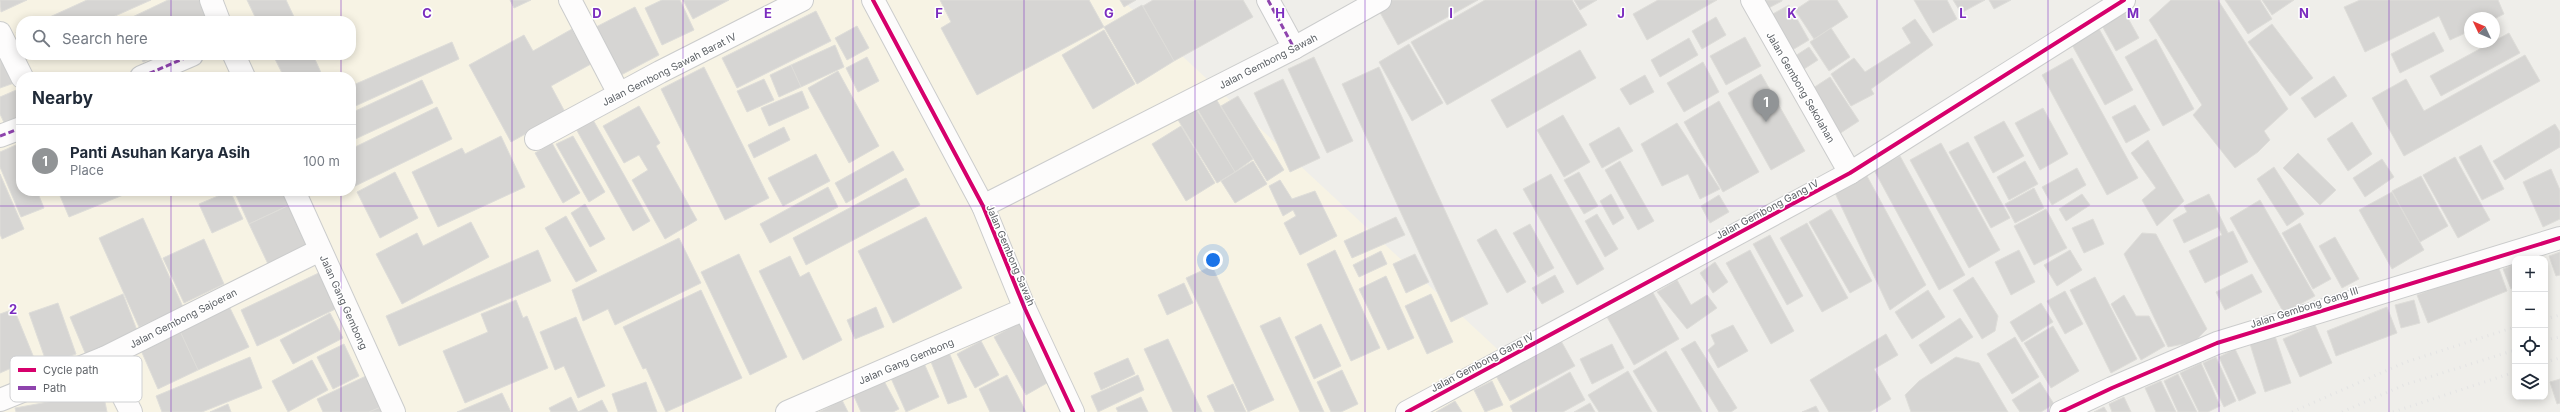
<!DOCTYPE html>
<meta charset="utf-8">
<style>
:root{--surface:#fff;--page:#f2f2f3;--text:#1f2937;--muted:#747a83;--line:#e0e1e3;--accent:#919496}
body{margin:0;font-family:Inter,sans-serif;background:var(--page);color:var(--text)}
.controls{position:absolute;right:12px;bottom:12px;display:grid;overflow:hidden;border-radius:8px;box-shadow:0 2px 10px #0003}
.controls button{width:36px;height:36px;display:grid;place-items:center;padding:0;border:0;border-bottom:1px solid var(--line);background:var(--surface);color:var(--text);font:20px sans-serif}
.compass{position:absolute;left:2464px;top:12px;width:36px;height:36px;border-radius:50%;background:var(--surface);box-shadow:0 2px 10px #0003;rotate:314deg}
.you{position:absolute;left:1213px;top:260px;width:14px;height:14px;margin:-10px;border:3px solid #fff;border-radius:50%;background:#1a73e8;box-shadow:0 0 0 6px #1a73e833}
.badge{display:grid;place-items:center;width:26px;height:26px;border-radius:50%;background:var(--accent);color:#fff;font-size:13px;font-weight:700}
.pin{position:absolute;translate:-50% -33px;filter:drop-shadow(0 1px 2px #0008)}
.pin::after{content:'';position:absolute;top:21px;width:14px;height:12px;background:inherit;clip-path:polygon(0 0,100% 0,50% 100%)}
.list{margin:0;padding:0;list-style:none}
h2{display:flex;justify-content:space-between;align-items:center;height:52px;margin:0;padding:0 16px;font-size:17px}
h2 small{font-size:13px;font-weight:400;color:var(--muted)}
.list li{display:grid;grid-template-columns:26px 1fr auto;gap:12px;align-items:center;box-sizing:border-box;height:72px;padding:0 16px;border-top:1px solid var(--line)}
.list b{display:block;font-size:15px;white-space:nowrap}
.list p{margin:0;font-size:13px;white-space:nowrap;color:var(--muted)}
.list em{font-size:13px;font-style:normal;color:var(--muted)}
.icon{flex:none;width:22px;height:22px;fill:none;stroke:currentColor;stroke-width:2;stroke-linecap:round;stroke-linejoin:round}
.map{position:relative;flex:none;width:2560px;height:412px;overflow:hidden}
.search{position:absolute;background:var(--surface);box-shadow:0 2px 10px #0003;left:16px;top:16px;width:340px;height:44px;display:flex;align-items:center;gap:10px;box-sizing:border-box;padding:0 14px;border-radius:16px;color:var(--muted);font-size:15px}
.panel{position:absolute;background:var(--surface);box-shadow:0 2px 10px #0003;left:16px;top:72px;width:340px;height:124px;border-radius:16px}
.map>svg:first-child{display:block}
</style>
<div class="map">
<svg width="2560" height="412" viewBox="0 0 2560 412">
<rect width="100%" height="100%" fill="#efeeea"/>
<!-- commercial -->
<path fill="#f7f3e4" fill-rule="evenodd" d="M 0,0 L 1122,0 L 1565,412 L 0,412 ZM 21,21 L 351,21 L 351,55 L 21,55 ZM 21,77 L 351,77 L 351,191 L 21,191 Z"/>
<!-- building -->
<g fill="#d6d5d3" stroke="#deddd9">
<path d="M 0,0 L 27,0 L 1,12 Z"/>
<path d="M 87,0 L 151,0 L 104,21 L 41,21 Z"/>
<path d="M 168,0 L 199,0 L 208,21 L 124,21 Z"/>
<path d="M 247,0 L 286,0 L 296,21 L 257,21 Z"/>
<path d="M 510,0 L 531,0 L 514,8 Z"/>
<path d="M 662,0 L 680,0 L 694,30 L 662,45 L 645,8 Z"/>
<path d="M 683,0 L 729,0 L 693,19 Z"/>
<path d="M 940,0 L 1089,0 L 1104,27 L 977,95 L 941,28 L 951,22 Z"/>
<path d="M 1120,0 L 1136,0 L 1124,7 Z"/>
<path d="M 1153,0 L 1243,0 L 1253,17 L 1174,61 L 1143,6 Z"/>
<path d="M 1390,0 L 1478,0 L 1398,45 L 1377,7 Z"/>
<path d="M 1485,0 L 1572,0 L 1587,25 L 1447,105 L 1411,42 Z"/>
<path d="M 1574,0 L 1597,0 L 1580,10 Z"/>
<path d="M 1658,0 L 1717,0 L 1647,40 L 1633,14 Z"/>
<path d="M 1759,0 L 1782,0 L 1782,1 L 1765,10 Z"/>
<path d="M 1810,0 L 1837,0 L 1848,17 L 1814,39 L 1795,10 Z"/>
<path d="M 1914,0 L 1947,0 L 1957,19 L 1933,33 Z"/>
<path d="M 1953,0 L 1985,0 L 1961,13 Z"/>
<path d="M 1989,0 L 2011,0 L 1994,9 Z"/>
<path d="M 2171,0 L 2218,0 L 2288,109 L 2264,131 L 2270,140 L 2258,152 L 2235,168 L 2193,115 L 2202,105 L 2149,20 Z"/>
<path d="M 2225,0 L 2260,0 L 2272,19 L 2248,34 Z"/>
<path d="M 2262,0 L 2294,0 L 2272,15 Z"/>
<path d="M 2360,0 L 2498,0 L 2504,14 L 2494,19 L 2470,18 L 2470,31 L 2450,40 L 2439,16 L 2365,52 L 2344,7 Z"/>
<path d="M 1142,5 L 1174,61 L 1137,84 L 1104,27 Z"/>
<path d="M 1789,5 L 1809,40 L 1789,52 L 1769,16 Z"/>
<path d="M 635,7 L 659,55 L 621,75 L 596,27 Z"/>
<path d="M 816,11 L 831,41 L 737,88 L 722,58 Z"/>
<path d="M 2124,11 L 2139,38 L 2116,51 L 2101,24 Z"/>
<path d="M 1716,17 L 1726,35 L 1702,49 L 1692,31 Z"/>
<path d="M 1915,19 L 1933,45 L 1871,89 L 1874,94 L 1851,106 L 1831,74 L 1854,58 L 1865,72 L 1911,43 L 1902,28 Z"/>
<path d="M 2272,24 L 2313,78 L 2290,96 L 2248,42 Z"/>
<path d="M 857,26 L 869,48 L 847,60 L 835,38 Z"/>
<path d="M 2098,27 L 2133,90 L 2105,105 L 2071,43 Z"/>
<path d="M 1831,28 L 1850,57 L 1829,71 L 1810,42 Z"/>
<path d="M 572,29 L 591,64 L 551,86 L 565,112 L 511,142 L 469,65 L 524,35 L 533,51 Z"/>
<path d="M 21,30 L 21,44 L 16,32 Z"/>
<path d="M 1104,30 L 1135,84 L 1093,109 L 1062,55 Z"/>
<path d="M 2434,32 L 2444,51 L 2400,73 L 2391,54 Z"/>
<path d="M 2509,33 L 2520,53 L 2441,96 L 2430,76 Z"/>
<path d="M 1745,37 L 1761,66 L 1726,85 L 1710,56 Z"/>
<path d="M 1689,38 L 1698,55 L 1660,77 L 1651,60 Z"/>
<path d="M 2156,39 L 2194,109 L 2163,126 L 2125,57 Z"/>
<path d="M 452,42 L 459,59 L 351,108 L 351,86 Z"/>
<path d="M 1409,44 L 1443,103 L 1412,121 L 1379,62 Z"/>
<path d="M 835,45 L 844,67 L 801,87 L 791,65 Z"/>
<path d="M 1809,47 L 1818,60 L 1801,71 L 1792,58 Z"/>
<path d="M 1580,50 L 1596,78 L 1507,128 L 1491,100 Z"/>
<path d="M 0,51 L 17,82 L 0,88 Z"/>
<path d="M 140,55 L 159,55 L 143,62 Z"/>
<path d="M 273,55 L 313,55 L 323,77 L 284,77 Z"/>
<path d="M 2525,55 L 2540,81 L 2404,156 L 2372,98 L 2406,79 L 2424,111 Z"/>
<path d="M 867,57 L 879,81 L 858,92 L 846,68 Z"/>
<path d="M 1314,57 L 1353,141 L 1327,153 L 1288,69 Z"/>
<path d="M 2072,58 L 2138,178 L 2107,195 L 2042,75 Z"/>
<path d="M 1703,62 L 1719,92 L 1684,112 L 1667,83 Z"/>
<path d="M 791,65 L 801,87 L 779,97 L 770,75 Z"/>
<path d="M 704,67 L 769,198 L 725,220 L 661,89 Z"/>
<path d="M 1379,67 L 1488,304 L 1451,322 L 1342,84 Z"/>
<path d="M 838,71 L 879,146 L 849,163 L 808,88 Z"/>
<path d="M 1761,74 L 1805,151 L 1771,170 L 1728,93 Z"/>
<path d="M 1645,75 L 1654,92 L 1630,105 L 1620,89 Z"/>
<path d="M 2334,76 L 2347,96 L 2315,118 L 2301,98 Z"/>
<path d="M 1830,77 L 1859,121 L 1839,134 L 1810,90 Z"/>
<path d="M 764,79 L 774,100 L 747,112 L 737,91 Z"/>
<path d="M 1283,79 L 1320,158 L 1290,172 L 1254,93 Z"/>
<path d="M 422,80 L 433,103 L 351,141 L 351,113 Z"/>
<path d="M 21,88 L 21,126 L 8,131 L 0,114 L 0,97 Z"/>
<path d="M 802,91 L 809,108 L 769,126 L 761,108 Z"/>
<path d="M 1238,96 L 1284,170 L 1267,181 L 1221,106 Z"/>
<path d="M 1216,99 L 1253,159 L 1235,172 L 1198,110 Z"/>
<path d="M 1719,101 L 1759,172 L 1723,192 L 1684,122 Z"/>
<path d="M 1193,104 L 1235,172 L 1217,183 L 1175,115 Z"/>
<path d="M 2135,105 L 2150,130 L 2126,143 L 2112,117 Z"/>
<path d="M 639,106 L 660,143 L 656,146 L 697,220 L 665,239 L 632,180 L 648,170 L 639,155 L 624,163 L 603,126 Z"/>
<path d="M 437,107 L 452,139 L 351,188 L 351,149 Z"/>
<path d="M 2043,108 L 2068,154 L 2040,170 L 2015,123 Z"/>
<path d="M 1563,115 L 1590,162 L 1564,177 L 1537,130 Z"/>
<path d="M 592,118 L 650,221 L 633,231 L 575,127 Z"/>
<path d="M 2004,121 L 2024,156 L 1993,173 L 1974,137 Z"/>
<path d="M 2352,122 L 2372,154 L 2348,171 L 2327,139 Z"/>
<path d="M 1677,123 L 1720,189 L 1700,199 L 1688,174 L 1662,186 L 1641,144 Z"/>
<path d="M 2555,124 L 2560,132 L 2560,147 L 2505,180 L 2493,161 Z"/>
<path d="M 1181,126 L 1215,183 L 1186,201 L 1152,144 Z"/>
<path d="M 784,127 L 790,140 L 754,158 L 748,145 Z"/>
<path d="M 1619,127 L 1633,151 L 1602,168 L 1589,144 Z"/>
<path d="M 501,136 L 525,187 L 438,227 L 412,172 L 462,148 L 465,154 Z"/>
<path d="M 573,136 L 605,192 L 589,202 L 556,144 Z"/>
<path d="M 2148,140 L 2184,201 L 2157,226 L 2142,200 L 2156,188 L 2131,153 Z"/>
<path d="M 1968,142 L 2010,218 L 1991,228 L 1949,152 Z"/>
<path d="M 552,143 L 580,193 L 563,203 L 535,153 Z"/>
<path d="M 1941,143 L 2000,250 L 1969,268 L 1910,160 Z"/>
<path d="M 18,144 L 21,152 L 21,191 L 37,191 L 44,208 L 21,217 L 0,167 L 0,152 Z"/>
<path d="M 2481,145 L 2504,189 L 2482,200 L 2459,157 Z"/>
<path d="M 893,151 L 904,170 L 846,203 L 835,183 Z"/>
<path d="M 2298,153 L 2336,190 L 2320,205 L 2283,168 Z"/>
<path d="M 816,154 L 830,181 L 783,206 L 768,178 Z"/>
<path d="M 1900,156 L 1965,275 L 1939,290 L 1874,170 Z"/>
<path d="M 2455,157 L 2490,220 L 2458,238 L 2423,175 Z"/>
<path d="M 2382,159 L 2394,177 L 2365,197 L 2353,178 Z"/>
<path d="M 1253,161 L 1267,184 L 1235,203 L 1221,181 Z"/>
<path d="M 1620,161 L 1654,221 L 1638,230 L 1605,170 Z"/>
<path d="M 2025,161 L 2038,184 L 2009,200 L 1997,177 Z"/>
<path d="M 2274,167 L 2304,214 L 2287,226 L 2257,179 Z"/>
<path d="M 2077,168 L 2086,185 L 2052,205 L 2042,187 Z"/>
<path d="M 2551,169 L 2560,190 L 2560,219 L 2543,227 L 2523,182 Z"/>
<path d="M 395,172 L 418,218 L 380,238 L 357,192 Z"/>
<path d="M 1579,172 L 1598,206 L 1584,214 L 1564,180 Z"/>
<path d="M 0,174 L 24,229 L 2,239 L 0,234 Z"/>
<path d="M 1551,174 L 1604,269 L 1577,285 L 1523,189 Z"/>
<path d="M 1867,176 L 1926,285 L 1890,310 L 1835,193 Z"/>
<path d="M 2421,176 L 2448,226 L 2420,242 L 2392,191 Z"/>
<path d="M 906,178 L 920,205 L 806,265 L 793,238 Z"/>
<path d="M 1280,180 L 1292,199 L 1315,191 L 1337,236 L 1300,255 L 1284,223 L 1296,216 L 1293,210 L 1283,216 L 1269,186 Z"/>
<path d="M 828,187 L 838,207 L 770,243 L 760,224 Z"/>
<path d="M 2034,188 L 2044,208 L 2015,223 L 2005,204 Z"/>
<path d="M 58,191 L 133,191 L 69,217 Z"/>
<path d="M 230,191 L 243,219 L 212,233 L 199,204 Z"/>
<path d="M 234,191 L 288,191 L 294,203 L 249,224 Z"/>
<path d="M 2392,192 L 2424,250 L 2392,269 L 2359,210 Z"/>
<path d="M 1611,194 L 1624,218 L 1613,225 L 1600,201 Z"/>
<path d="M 2082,194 L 2090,205 L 2066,221 L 2059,209 Z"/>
<path d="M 2209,194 L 2228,233 L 2233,231 L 2248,262 L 2205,283 L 2189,251 L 2222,235 L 2218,227 L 2184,243 L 2173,220 L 2187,212 L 2184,206 Z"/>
<path d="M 1719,195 L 1729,212 L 1710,223 L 1701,206 Z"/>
<path d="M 2260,200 L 2315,296 L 2284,313 L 2230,218 Z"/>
<path d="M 294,203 L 313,243 L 268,264 L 249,224 Z"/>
<path d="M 585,204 L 605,239 L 590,247 L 571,213 Z"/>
<path d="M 1831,209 L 1872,281 L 1850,293 L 1809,222 Z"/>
<path d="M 2046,209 L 2067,248 L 2034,265 L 2014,226 Z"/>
<path d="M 1597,214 L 1618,249 L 1605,257 L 1585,221 Z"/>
<path d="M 566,216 L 597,271 L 576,282 L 545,228 Z"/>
<path d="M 926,217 L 962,288 L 893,323 L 858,251 Z"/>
<path d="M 1396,217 L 1405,235 L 1352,258 L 1344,241 Z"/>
<path d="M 143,218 L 183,307 L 139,327 L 99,238 Z"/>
<path d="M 2093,219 L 2104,244 L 2084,253 L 2072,228 Z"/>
<path d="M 471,222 L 489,257 L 402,304 L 376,254 L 417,233 L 423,246 Z"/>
<path d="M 1807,223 L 1848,298 L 1822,312 L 1780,238 Z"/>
<path d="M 2300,223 L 2331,279 L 2313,289 L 2282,233 Z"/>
<path d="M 1530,224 L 1554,268 L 1538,277 L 1513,233 Z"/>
<path d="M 1496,229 L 1526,282 L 1507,293 L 1477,240 Z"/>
<path d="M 2142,233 L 2156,234 L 2207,329 L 2194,342 L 2168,347 L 2124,254 Z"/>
<path d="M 1770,235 L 1803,296 L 1787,305 L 1753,244 Z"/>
<path d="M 2335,237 L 2359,279 L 2342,288 L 2319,246 Z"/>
<path d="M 679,238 L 701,283 L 615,325 L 608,309 L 583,321 L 572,290 Z"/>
<path d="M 204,239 L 224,284 L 184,303 L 163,258 Z"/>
<path d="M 538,250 L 551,281 L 399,346 L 386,316 Z"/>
<path d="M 1335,250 L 1380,348 L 1351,361 L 1307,264 Z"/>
<path d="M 1750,250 L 1794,331 L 1771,344 L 1726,263 Z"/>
<path d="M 2019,250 L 2035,282 L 2011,295 L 1995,262 Z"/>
<path d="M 2070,250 L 2082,270 L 2057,286 L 2044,265 Z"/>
<path d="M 1381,251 L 1387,264 L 1359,277 L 1353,265 Z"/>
<path d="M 2560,252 L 2560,275 L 2556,276 L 2549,256 Z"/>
<path d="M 739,254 L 787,357 L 750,375 L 701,272 Z"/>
<path d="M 1415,254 L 1429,282 L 1406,293 L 1393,264 Z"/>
<path d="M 790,256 L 800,277 L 809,272 L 842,340 L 803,360 L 759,271 Z"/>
<path d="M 1715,262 L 1728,282 L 1713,293 L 1700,273 Z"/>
<path d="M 2497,263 L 2507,291 L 2428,323 L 2417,295 Z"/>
<path d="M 2515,264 L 2515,287 L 2511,289 L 2503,269 Z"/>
<path d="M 1212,266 L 1274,400 L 1248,412 L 1186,278 Z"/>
<path d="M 327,269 L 344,305 L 257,346 L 241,310 Z"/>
<path d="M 2252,274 L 2262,292 L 2225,310 L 2216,292 Z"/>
<path d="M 1555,275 L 1564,292 L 1542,304 L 1532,288 Z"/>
<path d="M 1386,276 L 1414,338 L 1388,350 L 1359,289 Z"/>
<path d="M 1973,277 L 1998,316 L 1995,331 L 1982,339 L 1953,290 Z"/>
<path d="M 2095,277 L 2137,359 L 2111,373 L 2070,290 Z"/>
<path d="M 1677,280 L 1691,305 L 1707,295 L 1717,308 L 1687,329 L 1657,292 Z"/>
<path d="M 1184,283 L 1193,303 L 1167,315 L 1158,295 Z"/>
<path d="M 701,290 L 742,378 L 666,412 L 646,368 L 643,369 L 623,327 Z"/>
<path d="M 1928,290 L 1945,317 L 1912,339 L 1895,312 Z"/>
<path d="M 1652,291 L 1679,339 L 1634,365 L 1607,317 Z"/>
<path d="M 2065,291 L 2083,324 L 2065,334 L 2047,301 Z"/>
<path d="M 123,294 L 138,333 L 86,355 L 70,317 Z"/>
<path d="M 1431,294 L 1453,342 L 1427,354 L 1405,306 Z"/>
<path d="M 2124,295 L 2136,316 L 2149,316 L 2165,346 L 2141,360 L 2111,304 Z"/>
<path d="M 516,300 L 523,318 L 527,316 L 548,368 L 465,403 L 443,351 L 488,332 L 481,314 Z"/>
<path d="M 2414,300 L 2420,323 L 2401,328 L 2395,305 Z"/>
<path d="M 58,303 L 76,354 L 47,364 L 29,313 Z"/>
<path d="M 2041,303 L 2053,322 L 2022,342 L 2010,322 Z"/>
<path d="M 229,306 L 249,347 L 198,370 L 179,329 Z"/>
<path d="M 876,307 L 884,327 L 855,339 L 847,320 Z"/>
<path d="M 2387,307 L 2397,333 L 2336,356 L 2327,331 Z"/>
<path d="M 14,309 L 34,358 L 0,373 L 0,314 Z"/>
<path d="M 330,313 L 343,338 L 293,364 L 280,340 Z"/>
<path d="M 576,317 L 605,386 L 578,398 L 564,366 L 555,370 L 540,332 Z"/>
<path d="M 1280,317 L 1324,412 L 1300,412 L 1260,326 Z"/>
<path d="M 1960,318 L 1973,337 L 1931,364 L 1919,345 Z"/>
<path d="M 1022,321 L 1054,379 L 1026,395 L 994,337 Z"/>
<path d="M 1321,324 L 1341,366 L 1314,379 L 1295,337 Z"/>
<path d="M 1733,325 L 1748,351 L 1718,368 L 1708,350 L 1715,344 L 1711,335 Z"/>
<path d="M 2315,325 L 2332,363 L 2300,377 L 2283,339 Z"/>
<path d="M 2053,326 L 2079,371 L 2051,388 L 2024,343 Z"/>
<path d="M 179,329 L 198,370 L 158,389 L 140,348 Z"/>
<path d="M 1886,334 L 1898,355 L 1874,369 L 1891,399 L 1870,412 L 1829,412 L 1810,380 Z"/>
<path d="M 2275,336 L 2291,383 L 2265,392 L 2250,344 Z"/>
<path d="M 2015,337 L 2039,377 L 2012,394 L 1987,354 Z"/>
<path d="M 1168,339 L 1202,412 L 1173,412 L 1144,349 Z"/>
<path d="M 1560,339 L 1575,366 L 1510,401 L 1495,374 Z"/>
<path d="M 981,341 L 999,375 L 975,388 L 957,354 Z"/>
<path d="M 1695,341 L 1737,408 L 1731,412 L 1719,412 L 1681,349 Z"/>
<path d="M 344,344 L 359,376 L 333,389 L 317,357 Z"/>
<path d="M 1612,344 L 1624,368 L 1592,384 L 1580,359 Z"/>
<path d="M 2235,349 L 2256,393 L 2239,401 L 2219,357 Z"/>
<path d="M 948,350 L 967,397 L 948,404 L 929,357 Z"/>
<path d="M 1666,351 L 1702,412 L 1658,412 L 1633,371 Z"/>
<path d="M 250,357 L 262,388 L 202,412 L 162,412 L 156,396 Z"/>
<path d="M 1956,357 L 1979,363 L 2008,412 L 1911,412 L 1905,395 L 1919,381 Z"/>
<path d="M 2216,357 L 2236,401 L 2224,407 L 2203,363 Z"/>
<path d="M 1128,358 L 1135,374 L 1101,390 L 1094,373 Z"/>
<path d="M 312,360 L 328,390 L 288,412 L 272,381 Z"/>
<path d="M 923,361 L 939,397 L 906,412 L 890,376 Z"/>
<path d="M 2201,363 L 2220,406 L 2208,412 L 2199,412 L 2180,373 Z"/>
<path d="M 1342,370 L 1358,404 L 1341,412 L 1331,412 L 1317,382 Z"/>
<path d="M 1628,371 L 1652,412 L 1599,412 L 1588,395 Z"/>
<path d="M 1570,372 L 1585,400 L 1563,412 L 1513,412 L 1510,406 Z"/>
<path d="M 2178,374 L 2197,412 L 2178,412 L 2164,381 Z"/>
<path d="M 1007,375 L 1026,412 L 990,412 L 979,389 Z"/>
<path d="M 1138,375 L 1144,390 L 1098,412 L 1091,396 Z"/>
<path d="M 366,376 L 381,407 L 369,412 L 323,412 L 317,399 Z"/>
<path d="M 883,379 L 899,409 L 893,412 L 861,412 L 853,394 Z"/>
<path d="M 2560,379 L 2560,403 L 2557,404 L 2550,382 Z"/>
<path d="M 1492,381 L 1503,405 L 1485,412 L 1474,390 Z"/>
<path d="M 2161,381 L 2176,412 L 2156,412 L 2145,388 Z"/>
<path d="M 646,382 L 657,412 L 618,412 L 612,394 Z"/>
<path d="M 2040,382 L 2054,404 L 2041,412 L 2020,412 L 2012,400 Z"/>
<path d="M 1233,384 L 1246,412 L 1215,412 L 1207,396 Z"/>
<path d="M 103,392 L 107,412 L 16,412 L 15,408 Z"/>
<path d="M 502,393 L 511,412 L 457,412 Z"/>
<path d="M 571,397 L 578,412 L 602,400 L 608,412 L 551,412 L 549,408 Z"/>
<path d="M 1141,397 L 1148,412 L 1118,412 L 1116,408 Z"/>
<path d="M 2124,397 L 2131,412 L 2112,412 L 2109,404 Z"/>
<path d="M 842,400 L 848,412 L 819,412 Z"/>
<path d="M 1455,401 L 1462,412 L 1436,412 Z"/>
<path d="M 1590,403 L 1595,412 L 1574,412 Z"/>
<path d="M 228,404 L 231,412 L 210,412 Z"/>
<path d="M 1816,406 L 1819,412 L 1802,412 Z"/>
<path d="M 381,407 L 383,412 L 369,412 Z"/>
<path d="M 2104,407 L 2107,412 L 2094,412 Z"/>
</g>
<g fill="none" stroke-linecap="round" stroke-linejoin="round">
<!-- minor casing -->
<g stroke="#cbcccc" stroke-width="24">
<g id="minor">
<path d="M 211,0 L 219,21"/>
<path d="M 570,0 L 619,94"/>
<path d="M 873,0 L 983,206 L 1025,309 L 1073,412"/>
<path d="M 1268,0 L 1294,48"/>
<path d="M 1752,0 L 1850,173"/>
<path d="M 0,33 L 22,77"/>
<path d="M 234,55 L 244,77"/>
<path d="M 141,77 L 192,55"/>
<path d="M 0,136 L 21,128"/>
<path d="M 536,139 L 660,72 L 802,0"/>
<path d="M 294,191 L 394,412"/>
<path d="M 983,206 L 1294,48 L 1380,0"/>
<path d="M 104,358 L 131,412"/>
<path d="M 0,400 L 104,358 L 320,250"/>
<path d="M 787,412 L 1025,309"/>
<path d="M 1407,412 L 1850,173 L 2124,0"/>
<path d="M 2061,412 L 2112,388 L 2217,343 L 2560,238"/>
</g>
</g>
<!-- minor -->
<use href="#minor" stroke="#fdfcfc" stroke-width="22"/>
<!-- rail -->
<g stroke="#e4e4e4" stroke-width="3" stroke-dasharray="1 5" stroke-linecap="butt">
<path d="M 2545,319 L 2560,315"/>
<path d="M 2545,340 L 2560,337"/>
<path d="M 2545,362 L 2560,358"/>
<path d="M 2292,412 L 2406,362 L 2515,327"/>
<path d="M 2342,412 L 2404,385 L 2515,350"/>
<path d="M 2393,412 L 2515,372"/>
</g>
<!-- quiet -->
<g stroke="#8e44ad" stroke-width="3" stroke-dasharray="6 3" stroke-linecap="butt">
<path d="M 1268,0 L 1294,48"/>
<path d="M 141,77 L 192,55"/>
<path d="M 0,136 L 21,128"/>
</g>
<!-- cycleway casing -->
<g stroke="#fff" stroke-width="6">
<g id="cycleway">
<path d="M 873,0 L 983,206 L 1025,309 L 1073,412"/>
<path d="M 1407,412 L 1850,173 L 2124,0"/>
<path d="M 2061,412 L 2112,388 L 2217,343 L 2560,238"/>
</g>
</g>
<!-- cycleway -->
<use href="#cycleway" stroke="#d6006c" stroke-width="4"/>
</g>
<!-- grid -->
<path fill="none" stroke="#7b2cbf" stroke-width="1" stroke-opacity="0.55" d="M 171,0 L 171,21M 341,0 L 341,21M 512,0 L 512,412M 683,0 L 683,412M 853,0 L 853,412M 1024,0 L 1024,412M 1195,0 L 1195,412M 1365,0 L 1365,412M 1536,0 L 1536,412M 1707,0 L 1707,412M 1877,0 L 1877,412M 2048,0 L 2048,412M 2219,0 L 2219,412M 2389,0 L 2389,412M 171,55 L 171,77M 341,55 L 341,77M 171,191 L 171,412M 341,191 L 341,412M 0,206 L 2560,206"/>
<g text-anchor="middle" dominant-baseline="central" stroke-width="3" stroke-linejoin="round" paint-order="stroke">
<!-- street labels -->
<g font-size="10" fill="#5f6368" stroke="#fff">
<text transform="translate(1268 61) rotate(-27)">Jalan Gembong Sawah</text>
<text transform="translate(669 69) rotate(-27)">Jalan Gembong Sawah Barat IV</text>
<text transform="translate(1801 87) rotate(60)">Jalan Gembong Sekolahan</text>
<text transform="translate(1767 209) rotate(-28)">Jalan Gembong Gang IV</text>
<text transform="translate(1011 255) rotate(67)">Jalan Gembong Sawah</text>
<text transform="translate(344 302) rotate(66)">Jalan Gang Gembong</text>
<text transform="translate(2304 307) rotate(-18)">Jalan Gembong Gang III</text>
<text transform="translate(183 318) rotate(-27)">Jalan Gembong Sajoeran</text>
<text transform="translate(906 361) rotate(-23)">Jalan Gang Gembong</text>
<text transform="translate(1482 362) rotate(-28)">Jalan Gembong Gang IV</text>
</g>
</g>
<!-- legend -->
<rect x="10" y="356" width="132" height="46" rx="6" fill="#fff" stroke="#cfd0d2" stroke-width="1"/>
<rect x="18" y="368" width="18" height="4" fill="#d6006c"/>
<rect x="18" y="386" width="18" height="4" fill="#8e44ad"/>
<g font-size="11" fill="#5f6368">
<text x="43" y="374">Cycle path</text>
<text x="43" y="392">Path</text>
</g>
<g font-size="13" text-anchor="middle" font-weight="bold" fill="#7b2cbf" stroke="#fff" stroke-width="3" stroke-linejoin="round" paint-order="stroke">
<text x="427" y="18">C</text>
<text x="597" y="18">D</text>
<text x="768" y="18">E</text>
<text x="939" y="18">F</text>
<text x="1109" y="18">G</text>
<text x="1280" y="18">H</text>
<text x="1451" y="18">I</text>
<text x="1621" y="18">J</text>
<text x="1792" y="18">K</text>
<text x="1963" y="18">L</text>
<text x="2133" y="18">M</text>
<text x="2304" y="18">N</text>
<text x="13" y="314">2</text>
</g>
</svg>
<div class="controls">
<button>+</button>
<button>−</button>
<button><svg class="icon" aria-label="locate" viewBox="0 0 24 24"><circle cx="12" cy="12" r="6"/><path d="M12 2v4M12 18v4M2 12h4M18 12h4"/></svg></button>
<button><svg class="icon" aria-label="layers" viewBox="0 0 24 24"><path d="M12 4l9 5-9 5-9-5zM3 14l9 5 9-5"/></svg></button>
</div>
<svg class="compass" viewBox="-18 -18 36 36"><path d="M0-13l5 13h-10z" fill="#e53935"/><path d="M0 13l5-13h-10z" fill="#747a83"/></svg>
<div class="you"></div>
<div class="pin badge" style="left:1766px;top:122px">1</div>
<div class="search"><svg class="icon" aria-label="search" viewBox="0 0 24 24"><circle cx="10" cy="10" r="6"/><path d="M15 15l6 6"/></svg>Search here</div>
<section class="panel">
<h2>Nearby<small></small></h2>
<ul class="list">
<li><span class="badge">1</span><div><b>Panti Asuhan Karya Asih</b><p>Place</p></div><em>100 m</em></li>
</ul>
</section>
</div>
